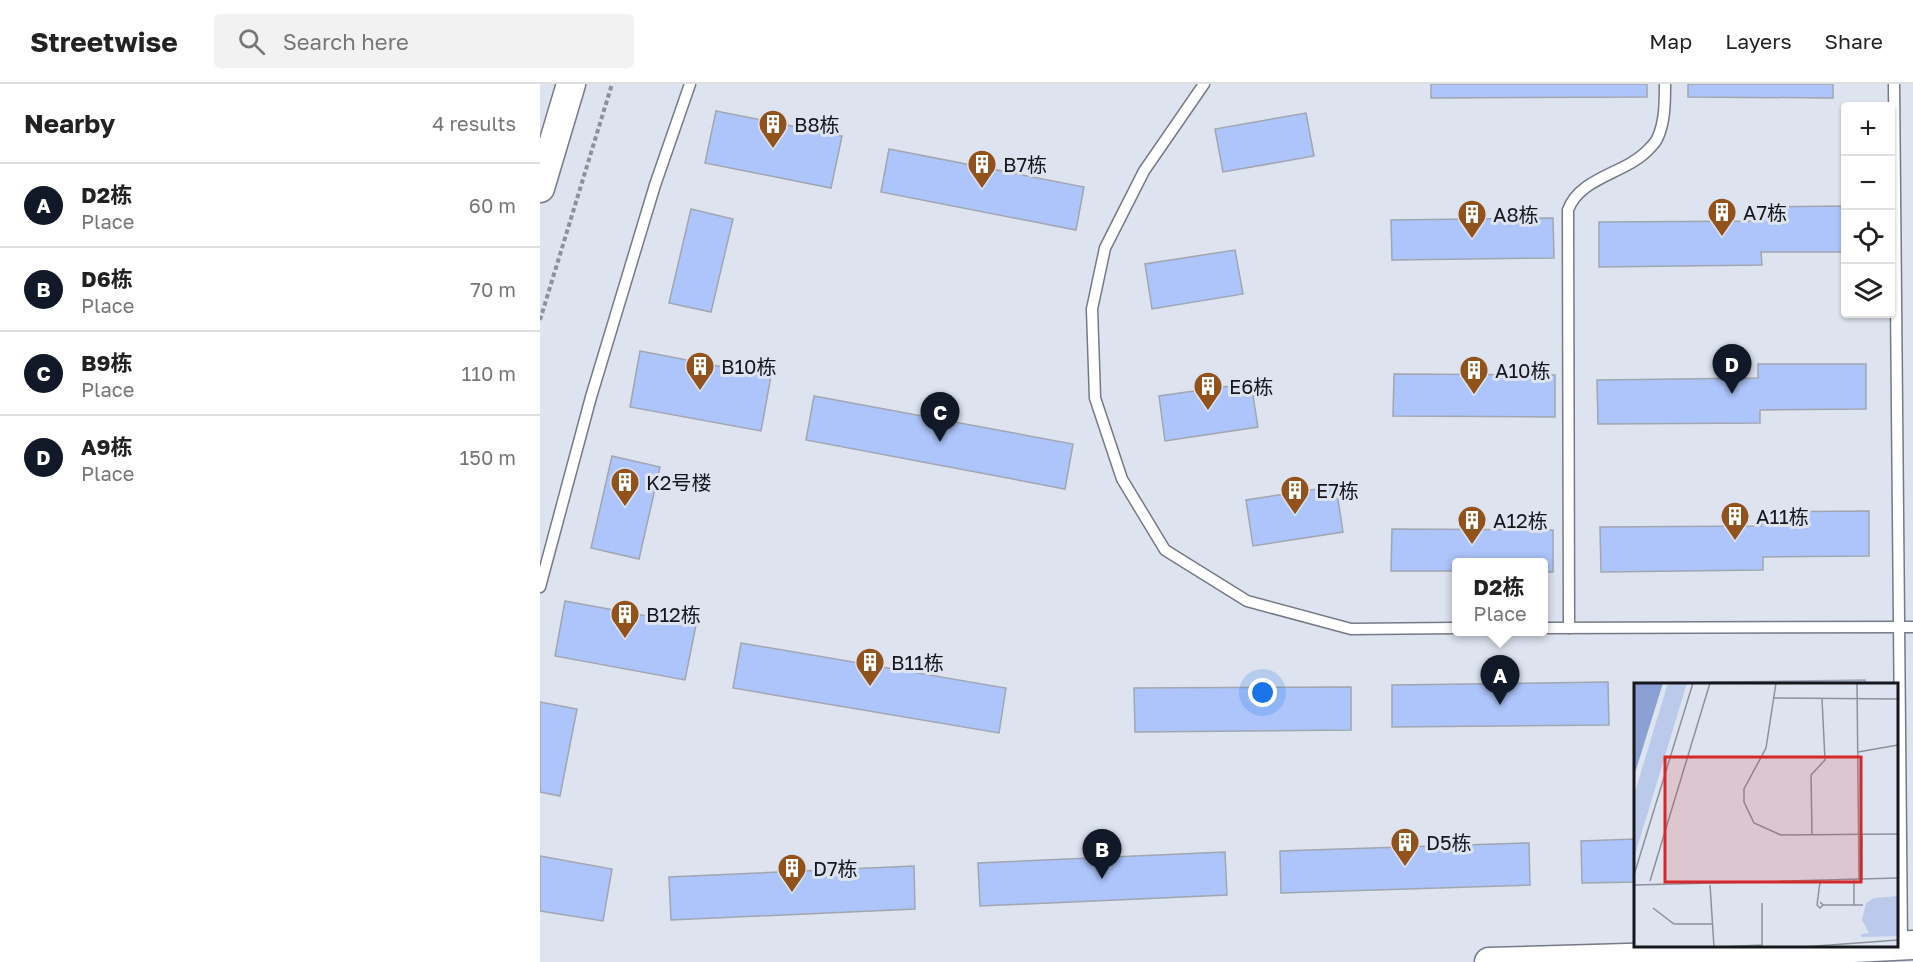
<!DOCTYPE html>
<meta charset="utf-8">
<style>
:root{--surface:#fff;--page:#f2f2f2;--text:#222;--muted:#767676;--line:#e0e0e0;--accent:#111827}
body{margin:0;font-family:"Golos Text","Noto Sans SC",sans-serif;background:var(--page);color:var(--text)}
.controls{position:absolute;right:18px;top:18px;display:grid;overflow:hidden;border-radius:6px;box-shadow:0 2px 4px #0004}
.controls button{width:54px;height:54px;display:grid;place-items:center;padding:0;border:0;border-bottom:2px solid var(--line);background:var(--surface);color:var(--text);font:30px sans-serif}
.you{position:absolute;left:723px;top:609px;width:21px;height:21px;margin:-15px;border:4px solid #fff;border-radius:50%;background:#1a73e8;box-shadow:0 0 0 9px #1a73e833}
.badge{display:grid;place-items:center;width:39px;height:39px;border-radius:50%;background:var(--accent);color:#fff;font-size:20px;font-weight:700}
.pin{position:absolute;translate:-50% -50px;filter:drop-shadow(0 2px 3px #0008)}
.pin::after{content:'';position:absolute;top:32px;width:21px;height:18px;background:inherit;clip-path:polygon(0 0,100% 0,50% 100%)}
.popup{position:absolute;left:912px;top:474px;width:96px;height:78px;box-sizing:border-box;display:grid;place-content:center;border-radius:6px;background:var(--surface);filter:drop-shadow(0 2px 4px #0005);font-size:20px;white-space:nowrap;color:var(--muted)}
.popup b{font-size:22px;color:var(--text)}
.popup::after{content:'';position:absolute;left:50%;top:100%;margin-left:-12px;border:12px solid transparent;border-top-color:var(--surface)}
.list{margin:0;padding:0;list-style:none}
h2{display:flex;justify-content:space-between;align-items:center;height:78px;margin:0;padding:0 24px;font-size:26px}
h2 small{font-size:20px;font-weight:400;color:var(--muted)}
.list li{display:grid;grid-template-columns:39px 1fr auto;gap:18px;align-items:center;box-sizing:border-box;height:84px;padding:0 24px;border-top:2px solid var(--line)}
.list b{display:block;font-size:22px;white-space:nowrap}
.list p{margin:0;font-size:20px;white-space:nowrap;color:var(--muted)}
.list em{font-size:20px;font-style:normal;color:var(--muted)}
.icon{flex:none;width:33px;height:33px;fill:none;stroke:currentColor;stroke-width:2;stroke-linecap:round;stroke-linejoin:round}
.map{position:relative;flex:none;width:1373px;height:878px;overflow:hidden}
header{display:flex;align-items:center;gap:36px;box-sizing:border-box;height:84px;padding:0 30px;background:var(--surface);border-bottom:2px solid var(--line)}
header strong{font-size:28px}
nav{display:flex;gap:33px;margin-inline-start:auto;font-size:21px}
.search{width:420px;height:54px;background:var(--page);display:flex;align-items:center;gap:15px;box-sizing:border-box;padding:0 21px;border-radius:6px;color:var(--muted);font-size:22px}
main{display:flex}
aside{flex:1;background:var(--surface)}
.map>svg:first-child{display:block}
</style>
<header>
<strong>Streetwise</strong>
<div class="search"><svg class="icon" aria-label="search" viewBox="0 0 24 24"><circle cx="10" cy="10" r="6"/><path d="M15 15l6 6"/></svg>Search here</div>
<nav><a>Map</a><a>Layers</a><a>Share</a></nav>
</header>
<main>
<aside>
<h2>Nearby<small>4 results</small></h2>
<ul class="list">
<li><span class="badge">A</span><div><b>D2栋</b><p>Place</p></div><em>60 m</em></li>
<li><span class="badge">B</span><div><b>D6栋</b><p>Place</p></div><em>70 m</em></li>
<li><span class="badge">C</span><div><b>B9栋</b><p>Place</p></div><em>110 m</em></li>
<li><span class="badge">D</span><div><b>A9栋</b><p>Place</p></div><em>150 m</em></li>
</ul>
</aside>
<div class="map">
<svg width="1373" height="878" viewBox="0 0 1373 878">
<rect width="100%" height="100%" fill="#dde3ef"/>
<!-- building -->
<g fill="#adc5fa" stroke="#a1a6b1" stroke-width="1.5">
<path d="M 891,0 L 1107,0 L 1107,13 L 891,14 Z"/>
<path d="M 1148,0 L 1293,0 L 1293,14 L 1148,13 Z"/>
<path d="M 176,27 L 302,52 L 291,104 L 165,79 Z"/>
<path d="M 766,29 L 774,72 L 683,88 L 675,45 Z"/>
<path d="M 349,65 L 544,103 L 536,146 L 341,108 Z"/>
<path d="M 1306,122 L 1306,168 L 1221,168 L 1222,181 L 1059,183 L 1059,138 L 1220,137 L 1220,123 Z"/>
<path d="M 151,125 L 193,135 L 171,228 L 129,219 Z"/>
<path d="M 1013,134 L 1014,174 L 852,176 L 851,136 Z"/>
<path d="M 695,166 L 703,210 L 612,225 L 605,180 Z"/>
<path d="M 100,267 L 231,292 L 221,347 L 90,323 Z"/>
<path d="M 1218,280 L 1326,280 L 1326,325 L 1220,326 L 1220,339 L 1058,340 L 1057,296 L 1218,294 Z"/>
<path d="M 854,290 L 1015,291 L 1015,333 L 853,332 Z"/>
<path d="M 711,299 L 718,343 L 625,357 L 619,312 Z"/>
<path d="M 274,312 L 533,360 L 525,405 L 266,356 Z"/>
<path d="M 72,372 L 120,383 L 99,475 L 51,464 Z"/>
<path d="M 796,402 L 803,448 L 713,462 L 706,416 Z"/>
<path d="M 1329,427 L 1329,472 L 1223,473 L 1223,486 L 1061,488 L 1060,443 L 1221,442 L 1221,428 Z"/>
<path d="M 852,445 L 1013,446 L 1013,488 L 1004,488 L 1004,478 L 916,478 L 916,487 L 851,487 Z"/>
<path d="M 25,517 L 156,541 L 145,596 L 15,572 Z"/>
<path d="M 201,559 L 466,604 L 459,649 L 193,604 Z"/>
<path d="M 1325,596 L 1325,600 L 1110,600 L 1110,599 Z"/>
<path d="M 1068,598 L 1069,641 L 852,643 L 852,601 Z"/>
<path d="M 811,603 L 811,646 L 595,648 L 594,604 Z"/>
<path d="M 0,618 L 37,625 L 20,712 L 0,708 Z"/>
<path d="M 1096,755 L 1096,798 L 1042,799 L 1041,757 Z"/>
<path d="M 989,759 L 990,801 L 741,809 L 740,767 Z"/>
<path d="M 685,768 L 687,811 L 440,822 L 438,779 Z"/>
<path d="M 0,772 L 72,785 L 63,837 L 0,827 Z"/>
<path d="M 374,782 L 375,825 L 131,836 L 129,793 Z"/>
</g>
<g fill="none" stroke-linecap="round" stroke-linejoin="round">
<!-- lane casing -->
<g stroke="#757a85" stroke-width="13">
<g id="lane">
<path d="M 664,0 L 604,87 L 565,164 L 552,225 L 555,314 L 582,395 L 625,466 L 707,517 L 811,545 L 916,544"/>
<path d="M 1354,0 L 1362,862"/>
<path d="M 0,503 L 51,313 L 115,101 L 150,0"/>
<path d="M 1004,544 L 1373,543"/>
<path d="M 1029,544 L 1028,126 C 1040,93 1085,90 1108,66 C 1111,63 1115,59 1117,55 C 1125,39 1125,18 1125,0"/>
</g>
</g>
<!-- secondary casing -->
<g stroke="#757a85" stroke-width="31">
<g id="secondary">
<path d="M 0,104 L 31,0"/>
<path d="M 949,878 L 1156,872 L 1373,861"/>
</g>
</g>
<!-- path -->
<path stroke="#8d919a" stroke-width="4" stroke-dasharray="4.5 3" stroke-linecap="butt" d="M 0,236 L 72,0"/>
<!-- lane -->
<use href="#lane" stroke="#fff" stroke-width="10"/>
<!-- secondary -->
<use href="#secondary" stroke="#fff" stroke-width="28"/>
</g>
<!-- icons -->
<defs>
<g id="building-pin" transform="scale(1.5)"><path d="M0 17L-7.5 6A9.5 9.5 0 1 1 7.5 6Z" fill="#92521b" stroke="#dde3ef"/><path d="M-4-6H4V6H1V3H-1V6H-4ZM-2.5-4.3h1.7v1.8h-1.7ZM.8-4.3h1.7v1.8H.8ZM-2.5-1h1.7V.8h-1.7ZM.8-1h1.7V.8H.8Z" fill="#fff"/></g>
</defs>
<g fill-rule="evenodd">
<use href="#building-pin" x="233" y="40"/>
<use href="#building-pin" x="442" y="80"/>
<use href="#building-pin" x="1182" y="128"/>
<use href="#building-pin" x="932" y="130"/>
<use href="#building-pin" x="160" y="282"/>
<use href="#building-pin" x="934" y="286"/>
<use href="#building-pin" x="668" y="302"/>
<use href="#building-pin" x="85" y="398"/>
<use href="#building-pin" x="755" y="406"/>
<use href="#building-pin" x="1195" y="432"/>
<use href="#building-pin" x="932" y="436"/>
<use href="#building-pin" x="85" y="530"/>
<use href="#building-pin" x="330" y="578"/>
<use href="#building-pin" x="865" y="758"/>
<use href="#building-pin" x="252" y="784"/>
</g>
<g text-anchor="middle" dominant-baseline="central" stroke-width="6" stroke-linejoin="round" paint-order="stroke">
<!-- poi labels -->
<g font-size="20" fill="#16171c" stroke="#dde3ef" text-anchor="start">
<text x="254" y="40">B8栋</text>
<text x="463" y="80">B7栋</text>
<text x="1203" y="128">A7栋</text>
<text x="953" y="130">A8栋</text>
<text x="181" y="282">B10栋</text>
<text x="955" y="286">A10栋</text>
<text x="689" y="302">E6栋</text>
<text x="106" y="398">K2号楼</text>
<text x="776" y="406">E7栋</text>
<text x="1216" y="432">A11栋</text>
<text x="953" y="436">A12栋</text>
<text x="106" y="530">B12栋</text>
<text x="351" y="578">B11栋</text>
<text x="886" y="758">D5栋</text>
<text x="273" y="784">D7栋</text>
</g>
</g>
<!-- overview -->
<g transform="translate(1094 599)">
<rect width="264" height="264" fill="#dde3ef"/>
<path d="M 34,0 L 53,0 L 0,175 L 0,112 ZM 264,213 L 264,253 L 227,254 L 227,251 L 235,250 L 228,237 L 232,220 L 240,215 Z" fill="#bbcaeb"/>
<path d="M 0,0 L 29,0 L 0,93 Z" fill="#8ba1d4"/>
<path fill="none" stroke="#8d919b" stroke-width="1.5" d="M 142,0 L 132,65 L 110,106 L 110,119 L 120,140 L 147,152 L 264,151M 223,0 L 225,197M 139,15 L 264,16M 224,69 L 264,62M 228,151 L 228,197M 178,152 L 177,92 L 191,77 L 188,16M 0,192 L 59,0M 220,197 L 220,222M 16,198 L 76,0M 0,202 L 264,195M 76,202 L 80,264M 186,219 L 189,222 L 186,225 L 183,222 L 186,199M 189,222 L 229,222M 19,225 L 40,241 L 78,241M 87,264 L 128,262M 128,264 L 128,220M 169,264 L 264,257"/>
<path fill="#d62828" fill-opacity="0.15" stroke="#d62828" stroke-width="3" d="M 31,74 L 227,74 L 227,199 L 31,199 Z"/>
<rect width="264" height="264" fill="none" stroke="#16171c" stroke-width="3"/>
</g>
</svg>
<div class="controls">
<button>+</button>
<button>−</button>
<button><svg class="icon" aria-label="locate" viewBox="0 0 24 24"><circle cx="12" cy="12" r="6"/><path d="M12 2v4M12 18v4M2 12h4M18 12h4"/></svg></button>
<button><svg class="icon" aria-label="layers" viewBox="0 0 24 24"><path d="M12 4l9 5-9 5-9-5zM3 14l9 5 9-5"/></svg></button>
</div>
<div class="you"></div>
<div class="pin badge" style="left:960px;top:621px">A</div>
<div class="popup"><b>D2栋</b>Place</div>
<div class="pin badge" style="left:562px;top:795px">B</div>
<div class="pin badge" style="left:400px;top:358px">C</div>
<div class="pin badge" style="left:1192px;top:310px">D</div>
</div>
</main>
